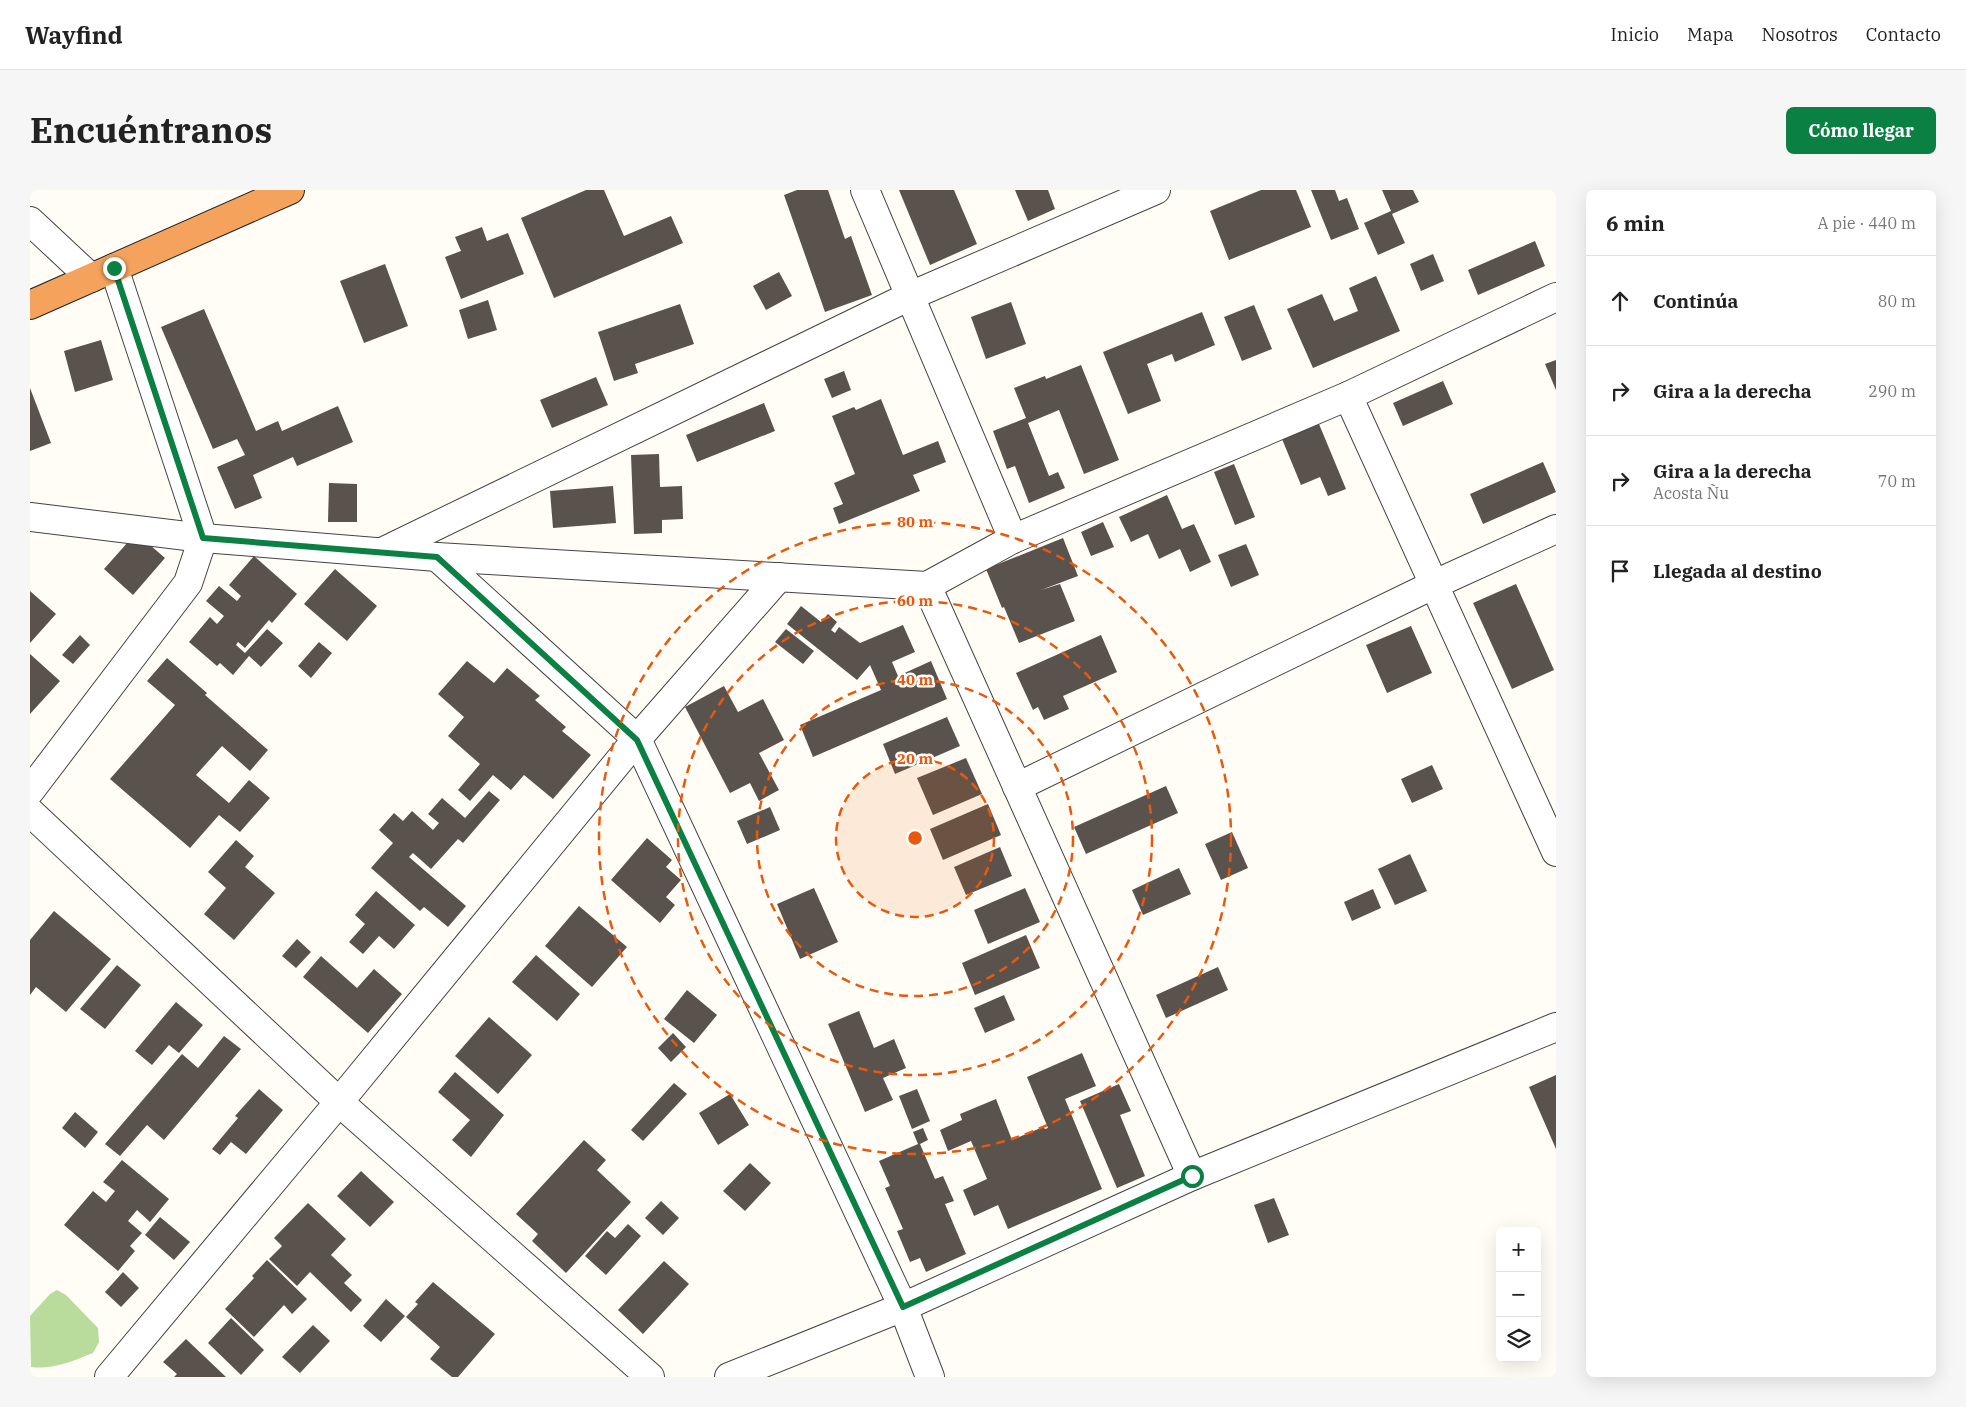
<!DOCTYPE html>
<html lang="es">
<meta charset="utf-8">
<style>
:root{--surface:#fff;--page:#f6f6f6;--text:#222;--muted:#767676;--line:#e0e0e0;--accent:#0b8043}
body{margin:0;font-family:"IBM Plex Serif",serif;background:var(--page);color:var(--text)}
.controls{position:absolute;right:15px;bottom:15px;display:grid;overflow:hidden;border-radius:8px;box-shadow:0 5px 20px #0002}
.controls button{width:45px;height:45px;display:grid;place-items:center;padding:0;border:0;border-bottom:1px solid var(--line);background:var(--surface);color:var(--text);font:25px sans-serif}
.stop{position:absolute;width:15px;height:15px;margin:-11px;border:4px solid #0b8043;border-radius:50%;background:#fff}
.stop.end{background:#0b8043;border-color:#fff;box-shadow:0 1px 5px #0008}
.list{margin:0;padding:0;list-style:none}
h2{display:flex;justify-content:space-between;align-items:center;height:65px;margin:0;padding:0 20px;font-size:21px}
h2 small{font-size:16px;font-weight:400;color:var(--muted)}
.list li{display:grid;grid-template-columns:32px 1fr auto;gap:15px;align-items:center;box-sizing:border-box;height:90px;padding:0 20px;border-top:1px solid var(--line)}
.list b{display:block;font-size:19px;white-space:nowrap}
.list p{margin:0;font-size:16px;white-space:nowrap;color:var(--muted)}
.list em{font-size:16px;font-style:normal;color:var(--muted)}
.icon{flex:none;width:28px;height:28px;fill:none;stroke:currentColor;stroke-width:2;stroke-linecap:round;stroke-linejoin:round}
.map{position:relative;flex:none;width:1526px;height:1187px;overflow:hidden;border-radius:8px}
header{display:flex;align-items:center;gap:30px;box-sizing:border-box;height:70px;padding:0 25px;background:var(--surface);border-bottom:1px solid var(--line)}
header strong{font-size:24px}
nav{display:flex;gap:28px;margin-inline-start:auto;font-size:18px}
.intro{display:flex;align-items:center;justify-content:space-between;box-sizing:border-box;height:120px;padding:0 30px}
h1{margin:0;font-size:35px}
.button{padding:12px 22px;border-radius:8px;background:var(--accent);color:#fff;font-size:18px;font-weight:700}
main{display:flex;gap:30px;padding:0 30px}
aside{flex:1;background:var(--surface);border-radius:8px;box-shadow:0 5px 20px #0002}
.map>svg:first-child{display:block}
</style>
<header>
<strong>Wayfind</strong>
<nav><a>Inicio</a><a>Mapa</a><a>Nosotros</a><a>Contacto</a></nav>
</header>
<div class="intro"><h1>Encuéntranos</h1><a class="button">Cómo llegar</a></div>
<main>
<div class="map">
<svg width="1526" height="1187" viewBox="0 0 1526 1187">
<rect width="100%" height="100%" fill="#fffdf5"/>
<!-- forest -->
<path fill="#b9dc9c" d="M 27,1100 L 36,1105 L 68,1138 L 69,1152 L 63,1163 C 43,1171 22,1180 1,1177 L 0,1126 L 20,1104 Z"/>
<!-- building -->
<g fill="#5a524d">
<path d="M 556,0 L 574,0 L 594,46 L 641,26 L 653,53 L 524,108 L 491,28 Z"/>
<path d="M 767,0 L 798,0 L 815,49 L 821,46 L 842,105 L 795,122 L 754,5 Z"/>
<path d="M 869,0 L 924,0 L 947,54 L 900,75 Z"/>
<path d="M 985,0 L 1018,0 L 1025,19 L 998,31 Z"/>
<path d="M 1231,0 L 1266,0 L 1281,37 L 1199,70 L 1180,21 Z"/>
<path d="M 1281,0 L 1305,0 L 1309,11 L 1317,8 L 1329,39 L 1301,50 Z"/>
<path d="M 1352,0 L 1383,0 L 1389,12 L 1362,24 L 1375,53 L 1348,65 L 1334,33 L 1361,21 Z"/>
<path d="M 452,37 L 457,51 L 478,43 L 494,84 L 431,109 L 415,67 L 431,61 L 425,47 Z"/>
<path d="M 1505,51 L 1515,76 L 1448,105 L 1438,80 Z"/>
<path d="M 1403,64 L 1414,91 L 1391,101 L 1380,74 Z"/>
<path d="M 355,74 L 378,136 L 334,153 L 310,91 Z"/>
<path d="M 749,82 L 762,106 L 736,120 L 723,96 Z"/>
<path d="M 1346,86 L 1370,141 L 1283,178 L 1257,119 L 1292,104 L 1304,131 L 1328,121 L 1319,98 Z"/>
<path d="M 458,110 L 467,140 L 438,149 L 429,120 Z"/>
<path d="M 981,112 L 996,154 L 956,169 L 941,127 Z"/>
<path d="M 650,114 L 664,154 L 605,174 L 608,183 L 584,191 L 568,142 Z"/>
<path d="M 1224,115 L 1242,159 L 1212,171 L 1194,127 Z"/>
<path d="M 174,119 L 226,241 L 248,231 L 252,241 L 308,216 L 323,252 L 267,276 L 263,267 L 223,285 L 232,308 L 205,319 L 187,277 L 215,265 L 207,249 L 183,259 L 131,137 Z"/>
<path d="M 1172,122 L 1185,155 L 1145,172 L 1142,164 L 1117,174 L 1131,211 L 1098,224 L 1073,162 Z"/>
<path d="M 71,150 L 83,190 L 45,202 L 34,161 Z"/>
<path d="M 1526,170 L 1526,200 L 1515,174 Z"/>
<path d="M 1051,175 L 1089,270 L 1054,284 L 1029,220 L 998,233 L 1019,286 L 1028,282 L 1035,298 L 999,313 L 985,276 L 977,279 L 963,241 L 996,228 L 984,198 L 1015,186 L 1016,189 Z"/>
<path d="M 814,181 L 821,200 L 802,208 L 794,189 Z"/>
<path d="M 566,187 L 578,215 L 522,238 L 510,210 Z"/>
<path d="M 1413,191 L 1423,214 L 1373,236 L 1363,213 Z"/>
<path d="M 0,198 L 21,253 L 0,261 Z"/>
<path d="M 851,209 L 873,265 L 908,251 L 916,272 L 883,285 L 890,301 L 809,334 L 803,318 L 813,314 L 804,293 L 825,284 L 802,226 L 824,217 L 826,220 Z"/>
<path d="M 734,213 L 745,241 L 667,272 L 656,245 Z"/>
<path d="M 1289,234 L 1316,299 L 1298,306 L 1290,287 L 1271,295 L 1252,249 Z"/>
<path d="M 629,264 L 630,297 L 652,296 L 653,329 L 632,330 L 632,343 L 604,344 L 601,265 Z"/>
<path d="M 1513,272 L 1526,302 L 1453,334 L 1440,304 Z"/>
<path d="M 1204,274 L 1225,327 L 1205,335 L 1184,282 Z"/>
<path d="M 299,293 L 327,294 L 327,332 L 298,332 Z"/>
<path d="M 583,296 L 586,333 L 523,338 L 520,301 Z"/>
<path d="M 1137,305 L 1152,339 L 1164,334 L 1181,372 L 1160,382 L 1150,359 L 1129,369 L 1118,344 L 1101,352 L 1089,327 Z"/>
<path d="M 1073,332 L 1084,357 L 1061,366 L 1051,342 Z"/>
<path d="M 106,343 L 135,368 L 103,405 L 74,379 Z"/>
<path d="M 1033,348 L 1048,386 L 1011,400 L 1030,394 L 1045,431 L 989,453 L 974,417 L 972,418 L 956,379 Z"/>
<path d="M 1216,354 L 1229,385 L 1201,397 L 1188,365 Z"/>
<path d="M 224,366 L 267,404 L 242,433 L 239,430 L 215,458 L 208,452 L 206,455 L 215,463 L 237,439 L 253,453 L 231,477 L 219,466 L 203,485 L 190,473 L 187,476 L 159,452 L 180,427 L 187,434 L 194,426 L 176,411 L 189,396 L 207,411 L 211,406 L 199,395 Z"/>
<path d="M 305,379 L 347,416 L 317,451 L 274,414 Z"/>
<path d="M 1486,394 L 1524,480 L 1482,499 L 1443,413 Z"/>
<path d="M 0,401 L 26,424 L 0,453 Z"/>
<path d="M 771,416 L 791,432 L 798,424 L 807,432 L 801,440 L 805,443 L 809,437 L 830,453 L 873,435 L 885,462 L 862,472 L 868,486 L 901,471 L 917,509 L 783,567 L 770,535 L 851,500 L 840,475 L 827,490 L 757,434 Z"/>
<path d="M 1381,436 L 1402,483 L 1357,503 L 1336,455 Z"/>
<path d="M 756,439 L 784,461 L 773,474 L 745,452 Z"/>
<path d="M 50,445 L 60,455 L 43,474 L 32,465 Z"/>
<path d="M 1071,445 L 1087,482 L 1033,506 L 1039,519 L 1014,530 L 1008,517 L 1003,520 L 986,483 Z"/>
<path d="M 289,452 L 302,463 L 281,488 L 268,476 Z"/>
<path d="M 0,464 L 30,491 L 0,524 Z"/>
<path d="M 137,468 L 177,503 L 175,505 L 238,560 L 220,581 L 192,556 L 166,585 L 199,613 L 219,590 L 240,608 L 210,642 L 189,625 L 160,658 L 80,589 L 145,515 L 117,491 Z"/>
<path d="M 437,471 L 464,493 L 477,478 L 510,506 L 505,510 L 536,537 L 532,541 L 561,565 L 523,609 L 494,585 L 481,600 L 463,585 L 440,611 L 428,600 L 450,574 L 418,546 L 434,527 L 408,504 Z"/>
<path d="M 694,496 L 708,522 L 733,509 L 754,550 L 729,563 L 749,600 L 729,611 L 720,593 L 700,603 L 655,517 Z"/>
<path d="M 917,527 L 930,556 L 865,584 L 853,554 Z"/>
<path d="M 936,568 L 952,604 L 903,625 L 887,588 Z"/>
<path d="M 1402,575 L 1413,599 L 1382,613 L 1371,589 Z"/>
<path d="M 1136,596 L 1148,623 L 1056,664 L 1044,637 Z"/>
<path d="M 459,601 L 470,610 L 433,653 L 428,649 L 401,679 L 383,663 L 379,667 L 436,716 L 418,737 L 394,717 L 390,721 L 341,678 L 363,653 L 349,640 L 364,623 L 373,631 L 382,621 L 403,640 L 409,633 L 398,624 L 412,608 L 435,628 Z"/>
<path d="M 958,614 L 971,645 L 913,670 L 900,639 Z"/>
<path d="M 740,617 L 750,640 L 717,654 L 707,631 Z"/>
<path d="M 1202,642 L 1218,678 L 1191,690 L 1175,654 Z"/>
<path d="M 617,648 L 642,670 L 636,677 L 651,690 L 636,707 L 645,715 L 630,733 L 581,690 Z"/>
<path d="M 206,650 L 224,666 L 215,677 L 245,703 L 204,750 L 174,724 L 196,698 L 178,682 Z"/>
<path d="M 970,657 L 982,686 L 936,705 L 924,677 Z"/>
<path d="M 1380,664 L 1397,701 L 1365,715 L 1348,679 Z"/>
<path d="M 1149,678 L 1161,704 L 1113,725 L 1102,700 Z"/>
<path d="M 784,698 L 808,752 L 770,769 L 747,714 Z"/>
<path d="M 995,698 L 1010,732 L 958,754 L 944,720 Z"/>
<path d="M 1343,699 L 1351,718 L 1322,731 L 1314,712 Z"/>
<path d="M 346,701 L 385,735 L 364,759 L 349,746 L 333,764 L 319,752 L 335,734 L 325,725 Z"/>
<path d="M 549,716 L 597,757 L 562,797 L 515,756 Z"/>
<path d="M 24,721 L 81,769 L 36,822 L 6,797 L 0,805 L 0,750 Z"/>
<path d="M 996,745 L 1010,778 L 945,805 L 932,773 Z"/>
<path d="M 267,749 L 281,762 L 266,778 L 252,766 Z"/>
<path d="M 506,765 L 550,804 L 527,831 L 482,792 Z"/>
<path d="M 291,766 L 327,798 L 344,779 L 372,804 L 338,843 L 273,787 Z"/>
<path d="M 87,775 L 111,795 L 75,839 L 50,819 Z"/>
<path d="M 1188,777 L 1198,800 L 1136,828 L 1126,805 Z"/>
<path d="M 657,800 L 687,825 L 664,853 L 634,829 Z"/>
<path d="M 974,805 L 985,830 L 955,843 L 944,818 Z"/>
<path d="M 146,812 L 173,835 L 149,863 L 139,855 L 122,875 L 105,861 Z"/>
<path d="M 829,821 L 844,858 L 864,849 L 876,878 L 853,888 L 863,910 L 835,922 L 798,834 Z"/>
<path d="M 459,827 L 502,865 L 468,904 L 425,866 Z"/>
<path d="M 643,843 L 656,857 L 641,872 L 628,858 Z"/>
<path d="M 194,846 L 211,859 L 134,950 L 117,935 L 90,966 L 75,954 L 152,864 L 168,878 Z"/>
<path d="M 1052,863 L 1066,896 L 1035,909 L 1072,999 L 978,1039 L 968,1015 L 944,1026 L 933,1000 L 957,989 L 941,951 L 918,961 L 910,940 L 932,930 L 930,924 L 966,909 L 982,950 L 1013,937 L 1015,939 L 1018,938 L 997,887 Z"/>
<path d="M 425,882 L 474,925 L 441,967 L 422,950 L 440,930 L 408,902 Z"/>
<path d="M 1526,885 L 1526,959 L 1499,897 Z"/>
<path d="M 644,893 L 657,904 L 613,951 L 601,940 Z"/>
<path d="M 1089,894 L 1101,921 L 1090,925 L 1115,986 L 1087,998 L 1050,911 Z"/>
<path d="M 229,899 L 253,920 L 216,964 L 201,952 L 190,965 L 182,959 L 208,928 L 205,926 Z"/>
<path d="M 887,899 L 900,931 L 882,939 L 869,906 Z"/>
<path d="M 700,904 L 719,935 L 688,955 L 669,923 Z"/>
<path d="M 45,922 L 68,942 L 55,958 L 32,938 Z"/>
<path d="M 893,938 L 898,950 L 890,954 L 905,989 L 913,986 L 924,1011 L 915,1014 L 936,1064 L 896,1082 L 890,1068 L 880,1072 L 867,1041 L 873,1039 L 855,998 L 860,996 L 849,971 L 888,954 L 883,942 Z"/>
<path d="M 554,950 L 576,970 L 567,980 L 601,1012 L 536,1083 L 502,1051 L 508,1044 L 486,1024 Z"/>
<path d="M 92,970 L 139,1009 L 120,1032 L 107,1020 L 98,1031 L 112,1043 L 100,1056 L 105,1061 L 88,1081 L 34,1035 L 63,1001 L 76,1012 L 85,1001 L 73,992 Z"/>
<path d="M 720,973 L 741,993 L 715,1021 L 693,1001 Z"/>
<path d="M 331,981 L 364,1012 L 340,1037 L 307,1006 Z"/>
<path d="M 1244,1008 L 1259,1045 L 1238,1053 L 1224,1015 Z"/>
<path d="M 631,1011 L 649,1028 L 633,1045 L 615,1028 Z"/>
<path d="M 278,1013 L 316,1049 L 301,1065 L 322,1085 L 314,1093 L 332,1110 L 321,1122 L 280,1082 L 267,1096 L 239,1069 L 252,1056 L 244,1048 Z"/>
<path d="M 130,1027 L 160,1052 L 144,1070 L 115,1045 Z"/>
<path d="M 598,1034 L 611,1046 L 576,1085 L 555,1066 L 577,1041 L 585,1048 Z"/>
<path d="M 237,1070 L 277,1109 L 262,1124 L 254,1115 L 224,1147 L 195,1119 L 224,1088 L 222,1086 Z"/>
<path d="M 634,1071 L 659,1094 L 613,1144 L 588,1120 Z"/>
<path d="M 93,1082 L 109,1098 L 91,1117 L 75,1102 Z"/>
<path d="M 403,1092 L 465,1144 L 428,1187 L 422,1187 L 400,1169 L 410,1157 L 376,1127 L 388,1114 L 385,1112 Z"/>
<path d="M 356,1109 L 375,1126 L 351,1152 L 333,1136 Z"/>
<path d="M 201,1128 L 234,1160 L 211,1185 L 178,1153 Z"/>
<path d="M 283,1135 L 300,1151 L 270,1183 L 252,1167 Z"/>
<path d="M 156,1149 L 196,1187 L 144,1187 L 147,1184 L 133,1172 Z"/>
</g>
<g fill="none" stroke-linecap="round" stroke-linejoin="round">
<!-- minor casing -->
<g stroke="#444" stroke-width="30">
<g id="minor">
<path d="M 835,0 L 983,349"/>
<path d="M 0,31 L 61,88"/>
<path d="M 1318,206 L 1526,662"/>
<path d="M 0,327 L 173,348 L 407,367 L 897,396 L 983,349 L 1318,206 L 1526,107"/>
<path d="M 352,362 L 880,106 L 1126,0"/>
<path d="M 407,367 L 607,549 L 873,1117 L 900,1187"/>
<path d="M 897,396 L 1162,986"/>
<path d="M 987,597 L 1405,394 L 1526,339"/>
<path d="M 0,601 L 158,393 L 173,348 L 84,78"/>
<path d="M 0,622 L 309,912 L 620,1187"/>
<path d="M 79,1187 L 309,912 L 607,549 L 749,387"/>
<path d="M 699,1187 L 873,1117 L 1162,986 L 1526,837"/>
</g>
</g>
<!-- highway casing -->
<g stroke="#222" stroke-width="30">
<path id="highway" d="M 0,115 L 260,0"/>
</g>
<!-- minor -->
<use href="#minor" stroke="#fff" stroke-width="28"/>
<!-- highway -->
<use href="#highway" stroke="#f5a25d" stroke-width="28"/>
</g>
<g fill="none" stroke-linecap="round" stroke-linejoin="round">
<!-- route -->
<path stroke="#0b8043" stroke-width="6" d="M 84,78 L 173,348 L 407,367 L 607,550 L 873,1117 L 1162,986"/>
</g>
<!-- distance rings -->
<circle cx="885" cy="648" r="79" fill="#e8590c" fill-opacity=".12"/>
<g fill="none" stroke="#e8590c" stroke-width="2.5" stroke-dasharray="9 6">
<circle cx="885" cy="648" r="79"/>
<circle cx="885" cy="648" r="158"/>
<circle cx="885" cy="648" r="237"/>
<circle cx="885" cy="648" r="316"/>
</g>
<circle cx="885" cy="648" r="8" fill="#e8590c" stroke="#fff" stroke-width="2.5"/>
<g font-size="15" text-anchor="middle" font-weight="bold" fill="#e8590c" stroke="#fff" stroke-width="5" stroke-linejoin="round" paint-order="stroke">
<text x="885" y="337">80 m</text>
<text x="885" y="416">60 m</text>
<text x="885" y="495">40 m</text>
<text x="885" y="574">20 m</text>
</g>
</svg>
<div class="controls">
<button>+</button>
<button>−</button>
<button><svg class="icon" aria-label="layers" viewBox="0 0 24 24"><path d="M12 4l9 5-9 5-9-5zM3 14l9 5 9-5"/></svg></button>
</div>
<div class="stop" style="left:1162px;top:986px"></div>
<div class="stop end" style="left:84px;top:78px"></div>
</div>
<aside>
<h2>6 min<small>A pie · 440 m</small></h2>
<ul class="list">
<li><svg class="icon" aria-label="ahead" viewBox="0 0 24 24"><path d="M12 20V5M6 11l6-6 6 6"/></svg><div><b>Continúa</b></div><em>80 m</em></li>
<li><svg class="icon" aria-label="right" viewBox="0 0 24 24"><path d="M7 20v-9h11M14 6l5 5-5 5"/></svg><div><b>Gira a la derecha</b></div><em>290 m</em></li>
<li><svg class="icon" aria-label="right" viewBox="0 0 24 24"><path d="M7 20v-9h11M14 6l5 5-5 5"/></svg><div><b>Gira a la derecha</b><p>Acosta Ñu</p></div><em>70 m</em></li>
<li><svg class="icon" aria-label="arrive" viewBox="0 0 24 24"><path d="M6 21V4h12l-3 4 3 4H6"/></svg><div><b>Llegada al destino</b></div></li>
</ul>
</aside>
</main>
